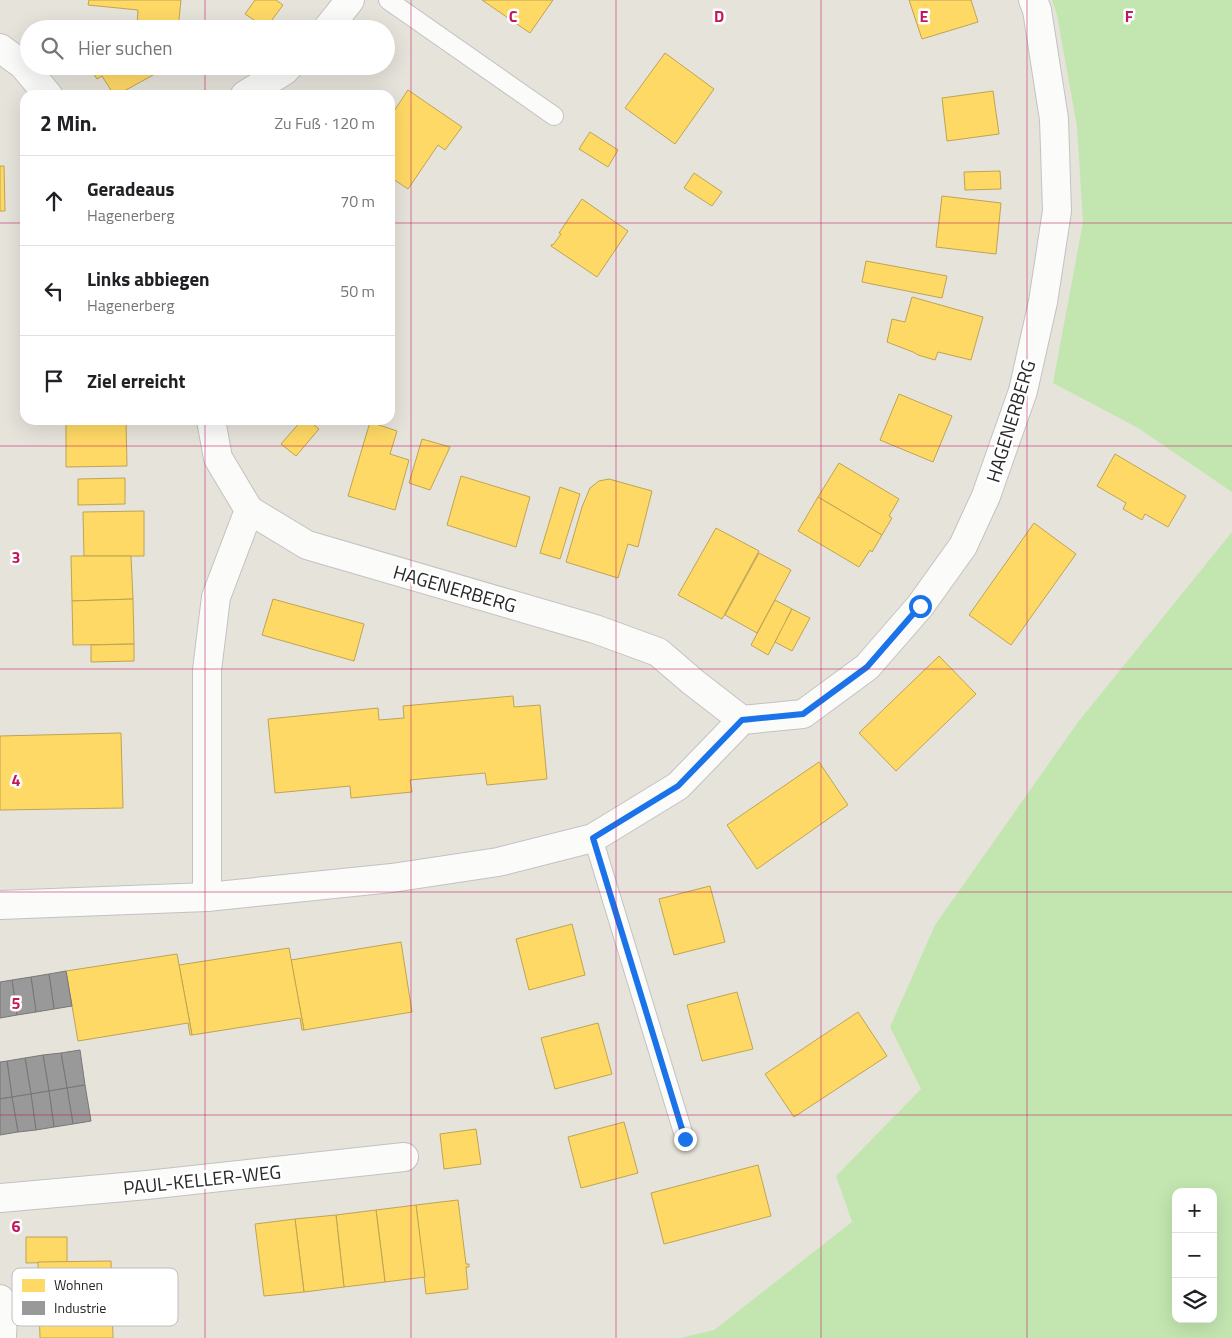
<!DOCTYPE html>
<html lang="de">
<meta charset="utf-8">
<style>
:root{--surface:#fff;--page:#f6f6f6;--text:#202124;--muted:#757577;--line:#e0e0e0}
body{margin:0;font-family:"Titillium Web",sans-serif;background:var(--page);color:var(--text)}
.controls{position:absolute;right:15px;bottom:15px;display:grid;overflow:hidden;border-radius:10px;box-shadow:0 5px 20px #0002}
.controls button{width:45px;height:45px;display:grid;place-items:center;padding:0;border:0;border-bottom:1px solid var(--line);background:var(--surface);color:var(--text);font:25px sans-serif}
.stop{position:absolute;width:15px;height:15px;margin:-11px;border:4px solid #1a73e8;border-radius:50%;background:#fff}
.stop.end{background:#1a73e8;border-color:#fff;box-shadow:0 1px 5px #0008}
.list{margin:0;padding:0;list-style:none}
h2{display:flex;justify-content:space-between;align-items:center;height:65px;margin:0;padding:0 20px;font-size:21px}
h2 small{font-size:16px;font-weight:400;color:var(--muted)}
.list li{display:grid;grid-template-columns:32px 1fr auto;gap:15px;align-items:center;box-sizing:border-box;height:90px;padding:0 20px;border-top:1px solid var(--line)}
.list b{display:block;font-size:19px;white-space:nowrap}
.list p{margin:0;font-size:16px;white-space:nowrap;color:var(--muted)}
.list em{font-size:16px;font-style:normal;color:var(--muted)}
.icon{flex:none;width:28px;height:28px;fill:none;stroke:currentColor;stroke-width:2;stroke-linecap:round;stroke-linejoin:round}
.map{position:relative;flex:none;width:1232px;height:1338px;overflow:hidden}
.search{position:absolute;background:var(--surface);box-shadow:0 5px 20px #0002;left:20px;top:20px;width:375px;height:55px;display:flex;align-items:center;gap:12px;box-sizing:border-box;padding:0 18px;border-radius:28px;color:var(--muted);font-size:19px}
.panel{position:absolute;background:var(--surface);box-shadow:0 5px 20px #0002;left:20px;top:90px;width:375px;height:335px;border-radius:15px}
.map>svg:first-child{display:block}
</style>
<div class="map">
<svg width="1232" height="1338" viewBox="0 0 1232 1338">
<rect width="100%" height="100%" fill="#e6e3db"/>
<!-- green -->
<g fill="#c3e6b0" fill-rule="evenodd">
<path d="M 1052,0 L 1232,0 L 1232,492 L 1138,428 L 1053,383 L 1083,222 L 1077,127 L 1057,15 Z"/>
<path d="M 1232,532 L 1232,1338 L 680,1338 L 714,1330 L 852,1222 L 836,1176 L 921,1089 L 890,1027 L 935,925 L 1078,722 ZM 1176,1192 L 1213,1192 L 1213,1319 L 1176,1319 Z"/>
</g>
<!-- homes -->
<g fill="#ffd966" stroke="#bea453">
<path d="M 89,0 L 181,0 L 178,29 L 138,29 L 137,26 L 138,10 L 88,5 Z"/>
<path d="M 255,0 L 276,0 L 283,5 L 266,28 L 245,14 Z"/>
<path d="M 482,0 L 553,0 L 530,33 Z"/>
<path d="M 909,0 L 971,0 L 978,22 L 922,39 Z"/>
<path d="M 665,53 L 714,89 L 675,144 L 625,108 Z"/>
<path d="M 89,66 L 160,66 L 162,70 L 117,95 L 114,95 L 102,76 L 97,79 Z"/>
<path d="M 160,66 L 174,66 L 174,72 L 162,70 Z"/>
<path d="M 408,90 L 462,127 L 445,150 L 438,145 L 408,189 L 390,177 L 390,117 Z"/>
<path d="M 993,91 L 999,134 L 947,141 L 942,98 Z"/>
<path d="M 590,132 L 618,150 L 608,167 L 579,149 Z"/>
<path d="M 0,166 L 4,166 L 5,211 L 0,211 Z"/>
<path d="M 1000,171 L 1001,189 L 965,190 L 964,172 Z"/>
<path d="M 694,173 L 722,192 L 712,206 L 684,188 Z"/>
<path d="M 942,196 L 1001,203 L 996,254 L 936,247 Z"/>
<path d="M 582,199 L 628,231 L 597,277 L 551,246 L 552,244 L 553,245 L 561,234 L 559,233 Z"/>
<path d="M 866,261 L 947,276 L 942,298 L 862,282 Z"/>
<path d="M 912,297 L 983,317 L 971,360 L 938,352 L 935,360 L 918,355 L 913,352 L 887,342 L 892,319 L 905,322 Z"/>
<path d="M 899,394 L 952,416 L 933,462 L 880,440 Z"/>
<path d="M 47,420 L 107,420 L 107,421 L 47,424 Z"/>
<path d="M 302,420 L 308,420 L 319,429 L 296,456 L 281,444 Z"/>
<path d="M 126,421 L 127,466 L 66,467 L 66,423 Z"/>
<path d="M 370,422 L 397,431 L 390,454 L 409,460 L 395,510 L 348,496 Z"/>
<path d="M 422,439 L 450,447 L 430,490 L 409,483 Z"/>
<path d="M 1115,454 L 1186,496 L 1168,527 L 1145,514 L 1142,520 L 1123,509 L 1126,503 L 1097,486 Z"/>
<path d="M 839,463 L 899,499 L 889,516 L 892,518 L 882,535 L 818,497 Z"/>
<path d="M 461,476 L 530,497 L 516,547 L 447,525 Z"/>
<path d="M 125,478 L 125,504 L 78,505 L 78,479 Z"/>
<path d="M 609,479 L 652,491 L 638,547 L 628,544 L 618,578 L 566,562 L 582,507 L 590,488 L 599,481 Z"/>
<path d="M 560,487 L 580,494 L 560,559 L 540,553 Z"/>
<path d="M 818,497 L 882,535 L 872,552 L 870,550 L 859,567 L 798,531 Z"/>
<path d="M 144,511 L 144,556 L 84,556 L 83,512 Z"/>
<path d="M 1034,523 L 1076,554 L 1011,645 L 969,615 Z"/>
<path d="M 716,528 L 759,551 L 722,619 L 678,595 Z"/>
<path d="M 759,553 L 791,570 L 757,633 L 725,615 Z"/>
<path d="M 71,556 L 131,556 L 133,599 L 72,601 Z"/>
<path d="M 133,599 L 134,644 L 73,645 L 72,601 Z"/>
<path d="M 273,599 L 364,624 L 354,661 L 262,635 Z"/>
<path d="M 775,600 L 792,609 L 786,620 L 787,620 L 768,655 L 751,645 Z"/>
<path d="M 792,609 L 810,618 L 792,651 L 775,642 Z"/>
<path d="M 134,644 L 134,661 L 91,662 L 91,645 Z"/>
<path d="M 939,656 L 976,694 L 896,771 L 859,733 Z"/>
<path d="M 513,696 L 514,707 L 540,705 L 547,779 L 487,785 L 485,773 L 410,780 L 412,792 L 351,798 L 350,786 L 275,793 L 268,719 L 378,708 L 379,720 L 404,718 L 403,706 Z"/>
<path d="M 121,733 L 123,808 L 0,810 L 0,736 Z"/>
<path d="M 819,762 L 848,805 L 757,869 L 727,825 Z"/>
<path d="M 710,886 L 725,942 L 674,955 L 659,899 Z"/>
<path d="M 572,924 L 585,975 L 529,990 L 516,939 Z"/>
<path d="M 401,942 L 412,1012 L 304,1030 L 291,960 Z"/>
<path d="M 289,948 L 304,1030 L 302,1030 L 300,1018 L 192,1035 L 179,965 Z"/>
<path d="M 177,954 L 192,1035 L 190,1035 L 188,1023 L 78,1041 L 66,971 Z"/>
<path d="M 737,992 L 753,1049 L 702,1061 L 687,1005 Z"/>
<path d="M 858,1012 L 887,1056 L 794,1117 L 765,1074 Z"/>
<path d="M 598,1023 L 612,1074 L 555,1089 L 541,1038 Z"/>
<path d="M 624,1122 L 638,1173 L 581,1188 L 568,1137 Z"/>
<path d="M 476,1129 L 481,1164 L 444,1169 L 440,1134 Z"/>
<path d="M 758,1165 L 771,1216 L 664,1244 L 651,1193 Z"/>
<path d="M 458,1200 L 466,1264 L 469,1264 L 469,1267 L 466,1267 L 468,1289 L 426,1294 L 416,1205 Z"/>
<path d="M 416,1205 L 425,1277 L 385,1282 L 376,1210 Z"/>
<path d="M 376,1210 L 385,1282 L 344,1287 L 336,1215 Z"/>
<path d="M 336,1215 L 344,1287 L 304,1292 L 295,1219 Z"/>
<path d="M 295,1219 L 304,1292 L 264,1296 L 255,1224 Z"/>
<path d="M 26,1237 L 67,1237 L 67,1262 L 26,1263 Z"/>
<path d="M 111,1261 L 112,1302 L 39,1303 L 38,1262 Z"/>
<path d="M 112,1302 L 113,1338 L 40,1338 L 39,1303 Z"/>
</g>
<!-- industry -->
<g fill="#999" stroke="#777">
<path d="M 66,971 L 72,1006 L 54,1009 L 49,974 Z"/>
<path d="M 49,974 L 54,1009 L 36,1012 L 31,977 Z"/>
<path d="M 31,977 L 36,1012 L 17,1015 L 12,980 Z"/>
<path d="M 12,980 L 17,1015 L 0,1018 L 0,982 Z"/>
<path d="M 80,1050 L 85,1085 L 67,1088 L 61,1053 Z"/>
<path d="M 61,1053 L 67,1088 L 49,1091 L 43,1055 Z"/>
<path d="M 43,1055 L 49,1091 L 31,1094 L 25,1058 Z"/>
<path d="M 25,1058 L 31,1094 L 12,1097 L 7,1061 Z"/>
<path d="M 7,1061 L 12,1097 L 0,1099 L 0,1062 Z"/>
<path d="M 85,1085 L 91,1121 L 73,1124 L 67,1088 Z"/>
<path d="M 67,1088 L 73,1124 L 54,1127 L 49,1091 Z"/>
<path d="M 49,1091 L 54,1127 L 36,1130 L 31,1094 Z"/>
<path d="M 31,1094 L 36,1130 L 18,1132 L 12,1097 Z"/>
<path d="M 12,1097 L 18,1132 L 0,1135 L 0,1099 Z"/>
</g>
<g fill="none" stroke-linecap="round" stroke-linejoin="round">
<!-- lane casing -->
<g stroke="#c3c2c2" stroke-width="20">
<g id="lane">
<path d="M 388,0 L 554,116"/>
<path d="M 593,838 L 685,1139"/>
</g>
</g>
<!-- street casing -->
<g stroke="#c3c2c2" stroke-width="30">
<g id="street">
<path d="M 327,29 L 350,0"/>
<path d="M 0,48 L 23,65 L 48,95"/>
<path d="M 245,95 L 284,71 L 289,66"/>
<path d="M 211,420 L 218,458 L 249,510 L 307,545 L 595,629 L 658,652 L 693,682 L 742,720"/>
<path d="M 207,897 L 207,670 L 216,597 L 249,510"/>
<path d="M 0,905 L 207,897 L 392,878 L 498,862 L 593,838 L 678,786 L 742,720 L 803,714 L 867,667 L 920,606 L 963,546 L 986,496 L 1023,391 L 1043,302 L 1057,211 L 1054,119 L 1037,10 L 1033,0"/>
<path d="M 0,1198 L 147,1185 L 404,1157"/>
<path d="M 0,1299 L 3,1309 L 2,1338"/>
</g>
</g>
<!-- lane -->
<use href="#lane" stroke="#fbfbfa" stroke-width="18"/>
<!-- street -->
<use href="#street" stroke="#fbfbfa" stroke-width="28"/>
</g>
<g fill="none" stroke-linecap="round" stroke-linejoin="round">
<!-- route -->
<path stroke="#1a73e8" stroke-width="6" d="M 685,1139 L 593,838 L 678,786 L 742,720 L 803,714 L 867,667 L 920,606"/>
</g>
<!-- grid -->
<path fill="none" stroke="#c2185b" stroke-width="1" stroke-opacity="0.55" d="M 205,0 L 205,29M 411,0 L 411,1338M 616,0 L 616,1338M 821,0 L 821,1338M 1027,0 L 1027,1338M 205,66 L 205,95M 0,223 L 25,223M 390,223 L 1232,223M 205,420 L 205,1338M 0,446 L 1232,446M 0,669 L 1232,669M 0,892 L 1232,892M 0,1115 L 1232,1115"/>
<g text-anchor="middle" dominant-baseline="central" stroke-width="5" stroke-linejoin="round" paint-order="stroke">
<!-- street labels -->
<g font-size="19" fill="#272727" stroke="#fff">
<text transform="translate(1010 421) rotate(-73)">HAGENERBERG</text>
<text transform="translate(455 588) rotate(16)">HAGENERBERG</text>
<text transform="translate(202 1179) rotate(-6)">PAUL-KELLER-WEG</text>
</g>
</g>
<!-- legend -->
<rect x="12" y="1268" width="166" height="58" rx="8" fill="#fff" stroke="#bebebe" stroke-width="1"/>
<rect x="22" y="1279" width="23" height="13" fill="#ffd966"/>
<rect x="22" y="1301" width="23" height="14" fill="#999"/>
<g font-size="14" fill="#272727">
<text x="54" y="1290">Wohnen</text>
<text x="54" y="1313">Industrie</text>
</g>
<g font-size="16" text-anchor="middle" font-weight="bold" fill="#c2185b" stroke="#fff" stroke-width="5" stroke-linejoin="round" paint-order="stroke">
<text x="513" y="22">C</text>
<text x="719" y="22">D</text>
<text x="924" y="22">E</text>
<text x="1129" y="22">F</text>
<text x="16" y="563">3</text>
<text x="16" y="786">4</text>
<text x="16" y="1009">5</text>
<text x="16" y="1232">6</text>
</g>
</svg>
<div class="controls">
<button>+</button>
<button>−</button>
<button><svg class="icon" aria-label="layers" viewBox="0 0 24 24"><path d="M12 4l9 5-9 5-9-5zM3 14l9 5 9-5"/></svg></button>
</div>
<div class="stop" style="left:920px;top:606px"></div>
<div class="stop end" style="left:685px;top:1139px"></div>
<div class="search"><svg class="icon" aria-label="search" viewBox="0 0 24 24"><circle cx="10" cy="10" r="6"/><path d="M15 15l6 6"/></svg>Hier suchen</div>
<section class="panel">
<h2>2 Min.<small>Zu Fuß · 120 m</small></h2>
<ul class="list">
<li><svg class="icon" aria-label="ahead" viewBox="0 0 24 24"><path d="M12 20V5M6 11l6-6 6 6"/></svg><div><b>Geradeaus</b><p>Hagenerberg</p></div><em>70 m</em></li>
<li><svg class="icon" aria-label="left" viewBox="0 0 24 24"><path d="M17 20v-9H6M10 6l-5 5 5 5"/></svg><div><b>Links abbiegen</b><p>Hagenerberg</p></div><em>50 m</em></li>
<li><svg class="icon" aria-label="arrive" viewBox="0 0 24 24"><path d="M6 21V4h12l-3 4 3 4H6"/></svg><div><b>Ziel erreicht</b></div></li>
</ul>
</section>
</div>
